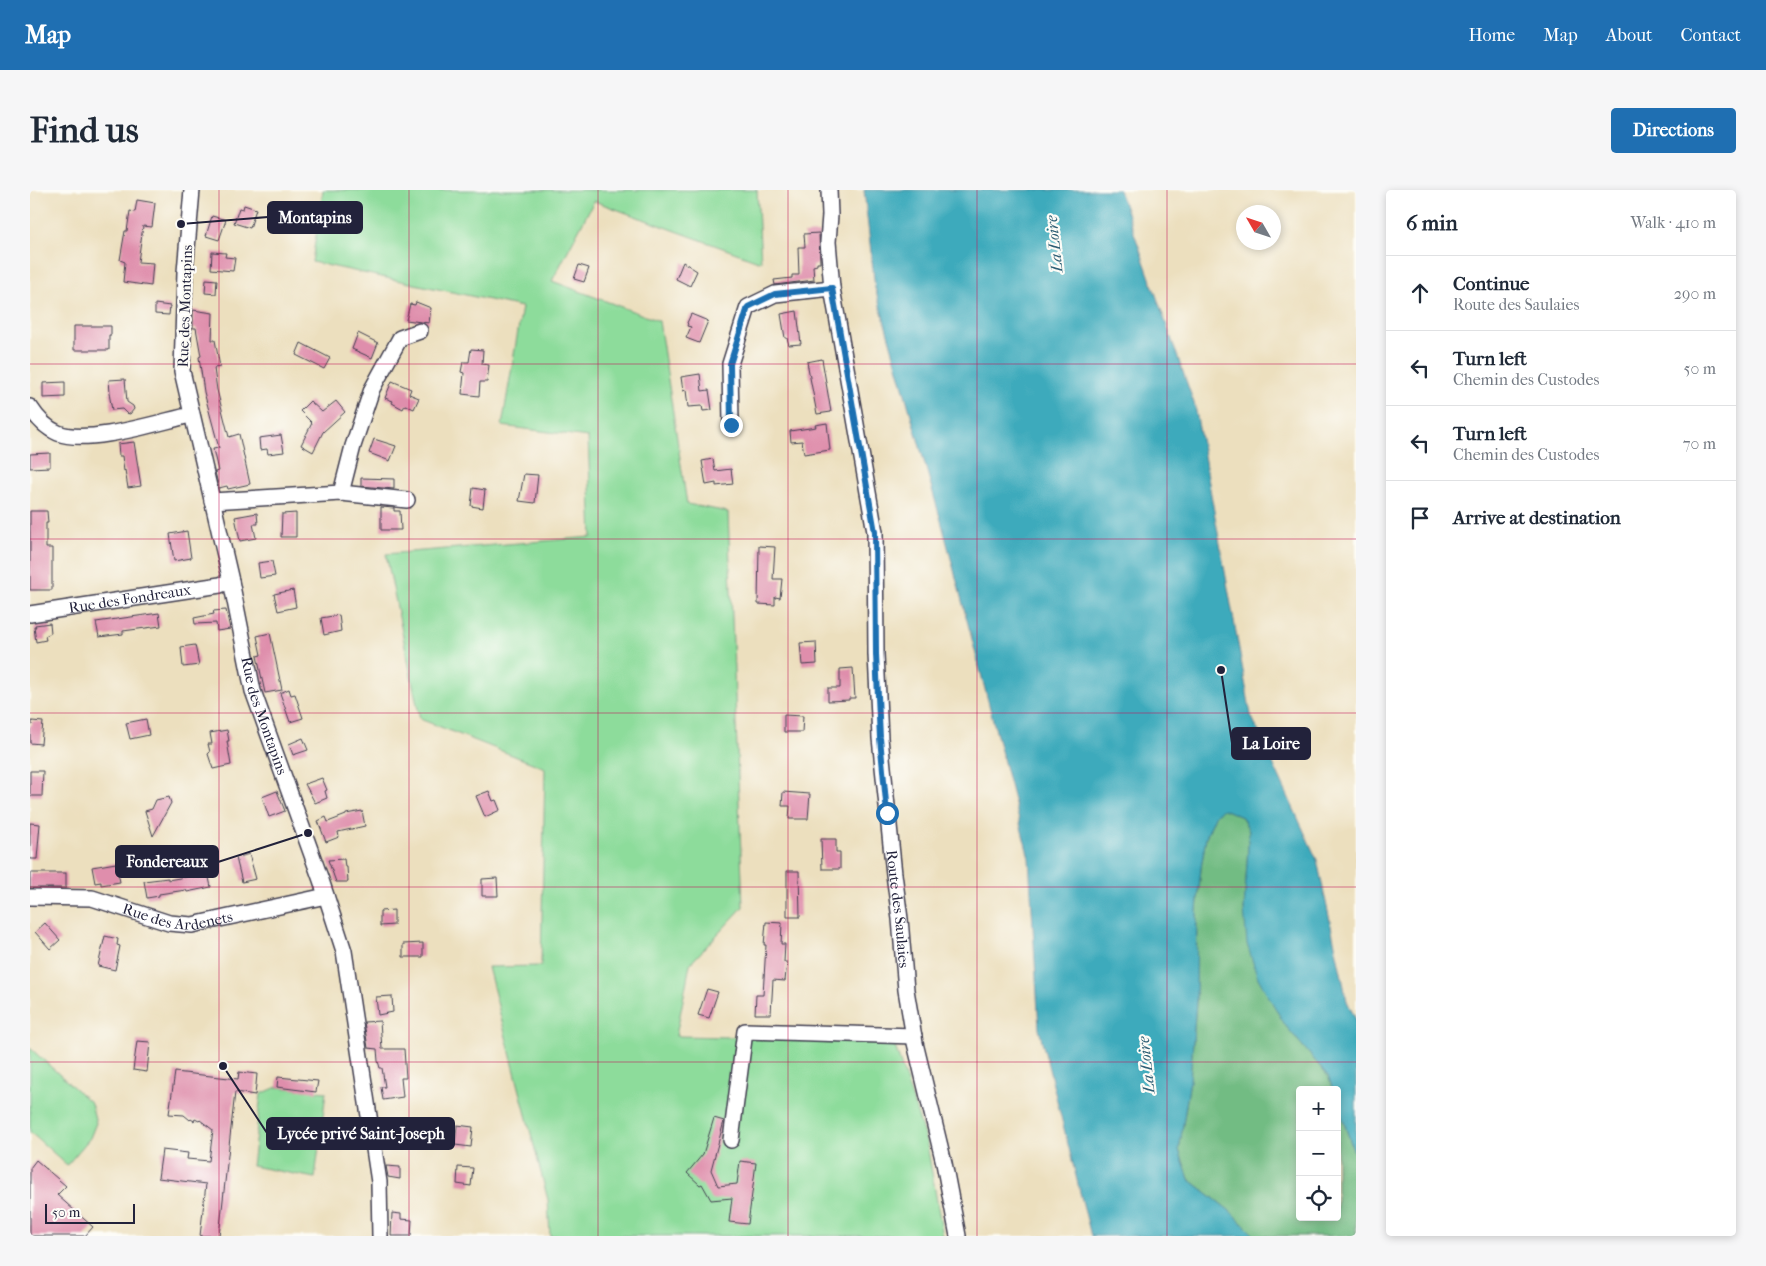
<!DOCTYPE html>
<meta charset="utf-8">
<style>
:root{--surface:#fff;--page:#f6f6f7;--text:#1f2937;--muted:#747a83;--line:#e0e1e3;--accent:#1f6fb2}
body{margin:0;font-family:"IM FELL French Canon",serif;background:var(--page);color:var(--text)}
.controls{position:absolute;right:15px;bottom:15px;display:grid;overflow:hidden;border-radius:5px;box-shadow:0 2px 8px #0003}
.controls button{width:45px;height:45px;display:grid;place-items:center;padding:0;border:0;border-bottom:1px solid var(--line);background:var(--surface);color:var(--text);font:25px sans-serif}
.compass{position:absolute;left:1206px;top:15px;width:45px;height:45px;border-radius:50%;background:var(--surface);box-shadow:0 2px 8px #0003;rotate:309deg}
.scale{position:absolute;left:15px;bottom:12px;width:90px;box-sizing:border-box;padding-left:5px;border:2px solid #22223b;border-top:0;font-size:14px;line-height:18px;white-space:nowrap;color:#22223b;-webkit-text-stroke:4px #fdfcf7;paint-order:stroke}
.stop{position:absolute;width:15px;height:15px;margin:-11px;border:4px solid #1f6fb2;border-radius:50%;background:#fff}
.stop.end{background:#1f6fb2;border-color:#fff;box-shadow:0 1px 5px #0008}
.list{margin:0;padding:0;list-style:none}
h2{display:flex;justify-content:space-between;align-items:center;height:65px;margin:0;padding:0 20px;font-size:21px}
h2 small{font-size:16px;font-weight:400;color:var(--muted)}
.list li{display:grid;grid-template-columns:32px 1fr auto;gap:15px;align-items:center;box-sizing:border-box;height:75px;padding:0 20px;border-top:1px solid var(--line)}
.list b{display:block;font-size:19px;white-space:nowrap}
.list p{margin:0;font-size:16px;white-space:nowrap;color:var(--muted)}
.list em{font-size:16px;font-style:normal;color:var(--muted)}
.icon{flex:none;width:28px;height:28px;fill:none;stroke:currentColor;stroke-width:2;stroke-linecap:round;stroke-linejoin:round}
.map{position:relative;flex:none;width:1326px;height:1046px;overflow:hidden;border-radius:5px}
header{display:flex;align-items:center;gap:30px;box-sizing:border-box;height:70px;padding:0 25px;background:var(--accent);color:#fff}
header strong{font-size:24px}
nav{display:flex;gap:28px;margin-inline-start:auto;font-size:18px}
.intro{display:flex;align-items:center;justify-content:space-between;box-sizing:border-box;height:120px;padding:0 30px}
h1{margin:0;font-size:35px}
.button{padding:12px 22px;border-radius:5px;background:var(--accent);color:#fff;font-size:18px;font-weight:700}
main{display:flex;gap:30px;padding:0 30px}
aside{flex:1;background:var(--surface);border-radius:5px;box-shadow:0 2px 8px #0003}
.map>svg:first-child{display:block}
</style>
<header>
<strong>Map</strong>
<nav><a>Home</a><a>Map</a><a>About</a><a>Contact</a></nav>
</header>
<div class="intro"><h1>Find us</h1><a class="button">Directions</a></div>
<main>
<div class="map">
<svg width="1326" height="1046" viewBox="0 0 1326 1046">
<rect width="100%" height="100%" fill="#fdfcf7"/>
<filter id="ink" filterUnits="userSpaceOnUse"><feTurbulence type="fractalNoise" baseFrequency=".02" numOctaves="2"/><feDisplacementMap in="SourceGraphic" scale="10" xChannelSelector="R" yChannelSelector="G"/><feConvolveMatrix kernelMatrix="1 2 1 2 8 2 1 2 1" color-interpolation-filters="sRGB"/></filter>
<filter id="wash" filterUnits="userSpaceOnUse"><feTurbulence type="fractalNoise" baseFrequency=".0096" numOctaves="4" result="noise"/><feDisplacementMap in="SourceGraphic" scale="20" xChannelSelector="R" yChannelSelector="G"/><feGaussianBlur stdDeviation="1.12" result="paint"/><feColorMatrix in="noise" values="0 0 0 0 0 0 0 0 0 0 0 0 0 0 0 0 0 1.4 0 .05"/><feComposite in="paint" operator="in"/></filter>
<g filter="url(#wash)">
<rect width="100%" height="100%" fill="#ecdfbe"/>
<!-- green -->
<g fill="#8ddc9b" stroke="#587f6b">
<path d="M 293,0 L 727,0 L 731,72 L 564,11 L 522,91 L 629,131 L 657,314 L 698,322 L 713,717 L 660,774 L 646,846 L 863,850 L 897,954 L 913,1046 L 520,1046 L 518,1010 L 458,777 L 511,776 L 515,578 L 390,529 L 356,364 L 562,347 L 558,247 L 472,236 L 492,117 L 282,72 Z"/>
<path d="M 0,858 L 61,913 L 66,933 L 60,948 L 37,975 L 0,942 Z"/>
<path d="M 247,897 L 296,902 L 285,988 L 222,976 L 231,904 Z"/>
</g>
<!-- forest -->
<path fill="#72bc83" stroke="#4a6f5f" d="M 1193,619 L 1212,627 L 1219,641 L 1214,720 L 1255,835 L 1298,886 L 1303,900 L 1270,900 L 1270,1027 L 1307,1027 L 1307,912 L 1326,968 L 1326,1046 L 1225,1046 L 1200,1021 L 1159,989 L 1149,960 L 1160,890 L 1166,812 L 1167,721 L 1171,678 L 1176,647 L 1186,624 Z"/>
<!-- water -->
<path fill="#3daabc" stroke="#30667c" d="M 834,0 L 1089,0 L 1165,216 L 1221,525 L 1287,670 L 1317,811 L 1326,830 L 1326,968 L 1307,912 L 1307,900 L 1303,900 L 1298,886 L 1255,835 L 1228,788 L 1217,754 L 1214,720 L 1219,641 L 1212,627 L 1193,619 L 1186,624 L 1176,647 L 1171,678 L 1167,721 L 1166,812 L 1160,890 L 1149,960 L 1159,989 L 1200,1021 L 1225,1046 L 1061,1046 L 1009,839 L 999,668 L 913,338 L 845,98 Z"/>
<g id="blocks">
<!-- building -->
<g fill="#df8eac">
<path d="M 107,10 L 125,13 L 122,37 L 113,36 L 108,72 L 123,73 L 121,96 L 93,92 L 95,72 L 90,70 L 95,41 L 97,41 L 100,21 L 105,22 Z"/>
<path d="M 214,15 L 226,19 L 220,38 L 204,33 L 209,18 L 213,19 Z"/>
<path d="M 182,26 L 196,30 L 189,50 L 176,46 Z"/>
<path d="M 789,43 L 790,73 L 787,73 L 787,75 L 783,76 L 784,90 L 745,95 L 744,90 L 762,88 L 762,85 L 769,85 L 768,57 L 775,57 L 774,44 Z"/>
<path d="M 182,62 L 196,63 L 195,67 L 205,68 L 203,81 L 181,79 Z"/>
<path d="M 653,72 L 667,81 L 660,96 L 646,89 Z"/>
<path d="M 549,75 L 559,78 L 554,92 L 544,89 Z"/>
<path d="M 176,89 L 187,90 L 186,104 L 175,103 Z"/>
<path d="M 386,112 L 401,118 L 399,133 L 376,130 L 380,114 L 385,115 Z"/>
<path d="M 125,114 L 140,116 L 139,125 L 125,124 Z"/>
<path d="M 163,120 L 183,123 L 182,150 L 185,150 L 190,177 L 184,178 L 187,200 L 199,247 L 209,244 L 220,294 L 198,299 L 197,296 L 189,298 L 185,282 L 188,281 L 183,259 L 189,258 L 174,202 L 169,167 L 171,166 L 166,138 L 163,138 Z"/>
<path d="M 767,121 L 771,154 L 759,155 L 757,148 L 755,148 L 751,124 Z"/>
<path d="M 661,124 L 678,131 L 669,153 L 656,148 L 661,137 L 657,136 L 658,134 L 657,133 Z"/>
<path d="M 44,136 L 81,136 L 81,145 L 79,145 L 79,160 L 44,160 Z"/>
<path d="M 328,143 L 348,153 L 342,168 L 322,159 Z"/>
<path d="M 271,153 L 300,168 L 294,179 L 266,165 Z"/>
<path d="M 441,159 L 453,160 L 452,174 L 459,175 L 457,192 L 450,192 L 449,206 L 432,204 L 434,183 L 431,182 L 433,172 L 439,172 Z"/>
<path d="M 792,169 L 801,222 L 787,224 L 777,172 Z"/>
<path d="M 670,184 L 672,201 L 679,200 L 682,220 L 673,221 L 672,216 L 658,217 L 656,200 L 653,201 L 651,187 Z"/>
<path d="M 95,189 L 97,212 L 103,216 L 104,219 L 100,224 L 96,223 L 92,219 L 82,220 L 79,203 L 80,203 L 79,190 Z"/>
<path d="M 362,191 L 381,199 L 379,204 L 389,208 L 384,219 L 375,215 L 373,219 L 362,213 L 363,211 L 355,208 Z"/>
<path d="M 35,192 L 35,207 L 13,208 L 13,193 Z"/>
<path d="M 280,211 L 292,222 L 306,211 L 315,222 L 293,242 L 283,262 L 271,255 L 282,233 L 270,221 Z"/>
<path d="M 797,233 L 800,260 L 774,264 L 772,251 L 761,252 L 760,241 L 786,237 L 785,235 Z"/>
<path d="M 251,245 L 254,262 L 238,264 L 237,259 L 230,260 L 229,248 Z"/>
<path d="M 344,249 L 366,256 L 360,271 L 339,263 Z"/>
<path d="M 104,252 L 111,296 L 98,298 L 95,280 L 94,281 L 92,266 L 89,266 L 88,254 Z"/>
<path d="M 20,263 L 20,277 L 0,278 L 0,264 Z"/>
<path d="M 683,269 L 685,281 L 701,279 L 703,294 L 686,296 L 686,293 L 676,295 L 672,271 Z"/>
<path d="M 494,284 L 508,285 L 505,313 L 489,311 Z"/>
<path d="M 331,288 L 364,289 L 364,299 L 331,296 Z"/>
<path d="M 443,298 L 455,300 L 453,318 L 441,316 Z"/>
<path d="M 351,317 L 364,318 L 364,321 L 370,321 L 371,340 L 351,340 Z"/>
<path d="M 0,321 L 17,321 L 18,333 L 16,333 L 16,358 L 22,358 L 22,400 L 0,400 Z"/>
<path d="M 227,323 L 228,334 L 223,334 L 226,348 L 210,351 L 205,327 Z"/>
<path d="M 266,323 L 266,347 L 251,347 L 252,324 Z"/>
<path d="M 157,341 L 161,368 L 144,371 L 140,344 Z"/>
<path d="M 729,356 L 745,357 L 743,389 L 752,389 L 750,408 L 745,407 L 745,415 L 728,414 Z"/>
<path d="M 242,371 L 245,386 L 230,388 L 228,373 Z"/>
<path d="M 263,400 L 266,417 L 248,421 L 244,404 Z"/>
<path d="M 196,420 L 200,439 L 187,441 L 186,433 L 165,434 L 164,428 L 184,424 L 183,421 Z"/>
<path d="M 129,423 L 131,436 L 93,441 L 93,444 L 69,447 L 66,432 Z"/>
<path d="M 309,425 L 311,441 L 294,445 L 291,428 Z"/>
<path d="M 20,433 L 21,443 L 15,446 L 16,450 L 6,452 L 4,437 L 6,437 L 5,435 Z"/>
<path d="M 240,443 L 252,500 L 235,503 L 227,466 L 231,465 L 227,446 Z"/>
<path d="M 786,452 L 787,474 L 772,475 L 770,453 Z"/>
<path d="M 165,455 L 169,475 L 153,477 L 151,457 Z"/>
<path d="M 823,478 L 825,508 L 819,508 L 819,510 L 798,511 L 798,498 L 810,498 L 810,479 Z"/>
<path d="M 259,499 L 261,505 L 265,504 L 273,528 L 260,532 L 250,503 Z"/>
<path d="M 754,525 L 773,526 L 772,542 L 754,542 Z"/>
<path d="M 116,529 L 119,545 L 100,549 L 96,533 Z"/>
<path d="M 2,531 L 13,532 L 11,554 L 0,553 L 0,535 L 2,535 Z"/>
<path d="M 197,540 L 199,551 L 197,551 L 201,575 L 183,579 L 178,564 L 180,562 L 178,554 L 182,554 L 180,543 Z"/>
<path d="M 273,548 L 278,560 L 263,565 L 259,554 Z"/>
<path d="M 0,581 L 13,581 L 12,606 L 0,606 Z"/>
<path d="M 292,588 L 297,600 L 295,601 L 297,608 L 285,613 L 275,594 Z"/>
<path d="M 247,601 L 255,621 L 239,627 L 232,607 Z"/>
<path d="M 459,601 L 463,611 L 466,610 L 470,620 L 455,627 L 446,606 Z"/>
<path d="M 753,602 L 780,604 L 778,629 L 759,629 L 760,616 L 752,616 Z"/>
<path d="M 139,607 L 141,613 L 123,646 L 115,621 L 122,619 L 126,610 Z"/>
<path d="M 332,621 L 335,636 L 308,642 L 309,647 L 296,652 L 288,631 L 296,627 L 298,632 L 316,625 L 316,624 Z"/>
<path d="M 0,633 L 10,634 L 7,669 L 0,669 Z"/>
<path d="M 791,649 L 806,649 L 806,662 L 810,662 L 810,679 L 792,679 Z"/>
<path d="M 219,664 L 226,689 L 212,692 L 206,668 Z"/>
<path d="M 314,669 L 315,677 L 317,677 L 318,692 L 306,692 L 298,670 Z"/>
<path d="M 86,673 L 90,692 L 71,695 L 71,692 L 65,693 L 62,677 Z"/>
<path d="M 757,681 L 769,681 L 770,727 L 757,727 Z"/>
<rect x="0" y="683" width="36" height="15"/>
<path d="M 178,683 L 181,697 L 157,702 L 156,700 L 129,704 L 129,706 L 117,708 L 114,691 L 138,688 L 138,690 Z"/>
<path d="M 467,688 L 468,706 L 452,706 L 452,689 Z"/>
<path d="M 364,720 L 364,735 L 350,736 L 350,721 Z"/>
<path d="M 736,732 L 752,733 L 751,754 L 755,754 L 754,772 L 757,772 L 755,791 L 743,790 L 741,824 L 725,824 L 726,805 L 733,805 L 736,755 L 734,755 Z"/>
<path d="M 15,733 L 30,750 L 20,759 L 5,742 Z"/>
<path d="M 75,746 L 88,749 L 87,755 L 90,756 L 85,780 L 68,776 Z"/>
<path d="M 393,753 L 393,767 L 373,767 L 373,754 Z"/>
<path d="M 677,799 L 688,802 L 679,828 L 668,825 Z"/>
<path d="M 362,806 L 363,822 L 348,825 L 346,807 Z"/>
<path d="M 350,831 L 352,859 L 374,859 L 376,888 L 371,888 L 373,907 L 353,910 L 351,897 L 355,897 L 352,878 L 350,878 L 348,871 L 347,859 L 338,858 L 334,832 Z"/>
<path d="M 107,851 L 120,852 L 117,882 L 103,880 Z"/>
<path d="M 145,882 L 208,889 L 209,882 L 227,884 L 225,905 L 205,902 L 189,1046 L 170,1046 L 176,994 L 128,988 L 132,960 L 158,963 L 157,969 L 179,971 L 183,940 L 170,930 L 169,931 L 165,929 L 164,931 L 161,929 L 160,930 L 154,925 L 139,924 Z"/>
<path d="M 248,887 L 288,891 L 286,902 L 247,897 Z"/>
<path d="M 684,928 L 694,931 L 681,980 L 688,996 L 707,994 L 710,971 L 726,973 L 718,1034 L 699,1032 L 702,1008 L 681,1010 L 672,994 L 670,995 L 657,983 L 673,964 Z"/>
<path d="M 427,935 L 443,937 L 441,957 L 425,955 Z"/>
<path d="M 6,970 L 36,996 L 27,1005 L 63,1037 L 55,1046 L 0,1046 L 0,978 Z"/>
<path d="M 356,976 L 370,977 L 370,989 L 358,987 Z"/>
<path d="M 428,977 L 443,978 L 441,996 L 427,994 Z"/>
<path d="M 362,1023 L 371,1024 L 371,1029 L 382,1030 L 381,1046 L 361,1046 Z"/>
</g>
</g>
</g>
<g filter="url(#ink)">
<use href="#blocks" fill-opacity="0" stroke="#403e4f" stroke-width="1"/>
<g fill="none" stroke-linecap="round" stroke-linejoin="round">
<!-- minor casing -->
<g stroke="#403e4f" stroke-width="18">
<g id="minor">
<path id="s1" d="M 162,0 L 155,82 L 152,181 L 201,391 L 223,501 L 291,690 L 314,761 L 349,992 L 350,1046"/>
<path id="s2" d="M 799,0 L 800,25 L 798,52 L 802,98 L 845,342 L 846,464 L 850,548 L 864,684 L 870,729 L 876,800 L 885,853 L 914,973 L 928,1046"/>
<path d="M 0,217 C 7,228 16,238 28,243 C 58,255 129,232 161,225"/>
<path d="M 701,235 L 700,174 L 718,117 L 745,104 L 802,98"/>
<path d="M 311,303 L 323,256 L 342,199 L 370,148 L 390,141"/>
<path d="M 182,311 L 311,303 L 377,310"/>
<path id="s3" d="M 0,424 L 190,395 L 201,391"/>
<path id="s4" d="M 0,707 L 62,708 L 139,733 L 162,735 L 296,706"/>
<path d="M 701,950 L 715,841 L 884,846"/>
</g>
</g>
<!-- minor -->
<use href="#minor" stroke="#fff" stroke-width="15"/>
</g>
</g>
<g fill="none" stroke-linecap="round" stroke-linejoin="round" filter="url(#ink)">
<!-- route -->
<path stroke="#1f6fb2" stroke-width="6" d="M 701,235 L 700,174 L 718,117 L 745,104 L 802,98 L 845,342 L 846,464 L 850,548 L 857,623"/>
</g>
<!-- grid -->
<path fill="none" stroke="#c2185b" stroke-width="1" stroke-opacity="0.55" d="M 189,0 L 189,1046M 379,0 L 379,1046M 568,0 L 568,1046M 758,0 L 758,1046M 947,0 L 947,1046M 1137,0 L 1137,1046M 0,174 L 1326,174M 0,349 L 1326,349M 0,523 L 1326,523M 0,697 L 1326,697M 0,872 L 1326,872"/>
<g text-anchor="middle" dominant-baseline="central" stroke-width="4.5" stroke-linejoin="round" paint-order="stroke">
<!-- street labels -->
<g font-size="15" fill="#22223b" stroke="#fdfcf7">
<text transform="translate(155 116) rotate(-88)">Rue des Montapins</text>
<text stroke="none"><textPath href="#s3" startOffset="101">Rue des Fondreaux</textPath></text>
<text stroke="none"><textPath href="#s1" startOffset="536">Rue des Montapins</textPath></text>
<text stroke="none"><textPath href="#s2" startOffset="724">Route des Saulaies</textPath></text>
<text stroke="none"><textPath href="#s4" startOffset="151">Rue des Ardenets</textPath></text>
</g>
<!-- water labels -->
<g font-size="16" font-style="italic" fill="#2e5f75" stroke="#fdfcf7">
<text transform="translate(1024 54) rotate(-96)">La Loire</text>
<text transform="translate(1116 875) rotate(-96)">La Loire</text>
</g>
</g>
<!-- callouts -->
<path fill="none" stroke="#22223b" stroke-width="2" d="M151 34L238 27M1191 480L1202 553M278 643L188 672M193 876L237 943"/>
<g fill="#22223b" stroke="#fdfcf7" stroke-width="2">
<circle cx="151" cy="34" r="5"/>
<circle cx="1191" cy="480" r="5"/>
<circle cx="278" cy="643" r="5"/>
<circle cx="193" cy="876" r="5"/>
</g>
<g fill="#22223b" stroke="#22223b" stroke-width="2">
<rect x="238" y="12" width="94" height="31" rx="5"/>
<rect x="1202" y="538" width="78" height="31" rx="5"/>
<rect x="86" y="656" width="102" height="31" rx="5"/>
<rect x="237" y="928" width="187" height="31" rx="5"/>
</g>
<g font-size="16" text-anchor="middle" font-weight="bold" fill="#fff">
<text x="285" y="33">Montapins</text>
<text x="1241" y="559">La Loire</text>
<text x="137" y="677">Fondereaux</text>
<text x="331" y="949">Lycée privé Saint-Joseph</text>
</g>
</svg>
<div class="controls">
<button>+</button>
<button>−</button>
<button><svg class="icon" aria-label="locate" viewBox="0 0 24 24"><circle cx="12" cy="12" r="6"/><path d="M12 2v4M12 18v4M2 12h4M18 12h4"/></svg></button>
</div>
<svg class="compass" viewBox="-18 -18 36 36"><path d="M0-13l5 13h-10z" fill="#e53935"/><path d="M0 13l5-13h-10z" fill="#747a83"/></svg>
<div class="scale">50 m</div>
<div class="stop" style="left:857px;top:623px"></div>
<div class="stop end" style="left:701px;top:235px"></div>
</div>
<aside>
<h2>6 min<small>Walk · 410 m</small></h2>
<ul class="list">
<li><svg class="icon" aria-label="ahead" viewBox="0 0 24 24"><path d="M12 20V5M6 11l6-6 6 6"/></svg><div><b>Continue</b><p>Route des Saulaies</p></div><em>290 m</em></li>
<li><svg class="icon" aria-label="left" viewBox="0 0 24 24"><path d="M17 20v-9H6M10 6l-5 5 5 5"/></svg><div><b>Turn left</b><p>Chemin des Custodes</p></div><em>50 m</em></li>
<li><svg class="icon" aria-label="left" viewBox="0 0 24 24"><path d="M17 20v-9H6M10 6l-5 5 5 5"/></svg><div><b>Turn left</b><p>Chemin des Custodes</p></div><em>70 m</em></li>
<li><svg class="icon" aria-label="arrive" viewBox="0 0 24 24"><path d="M6 21V4h12l-3 4 3 4H6"/></svg><div><b>Arrive at destination</b></div></li>
</ul>
</aside>
</main>
